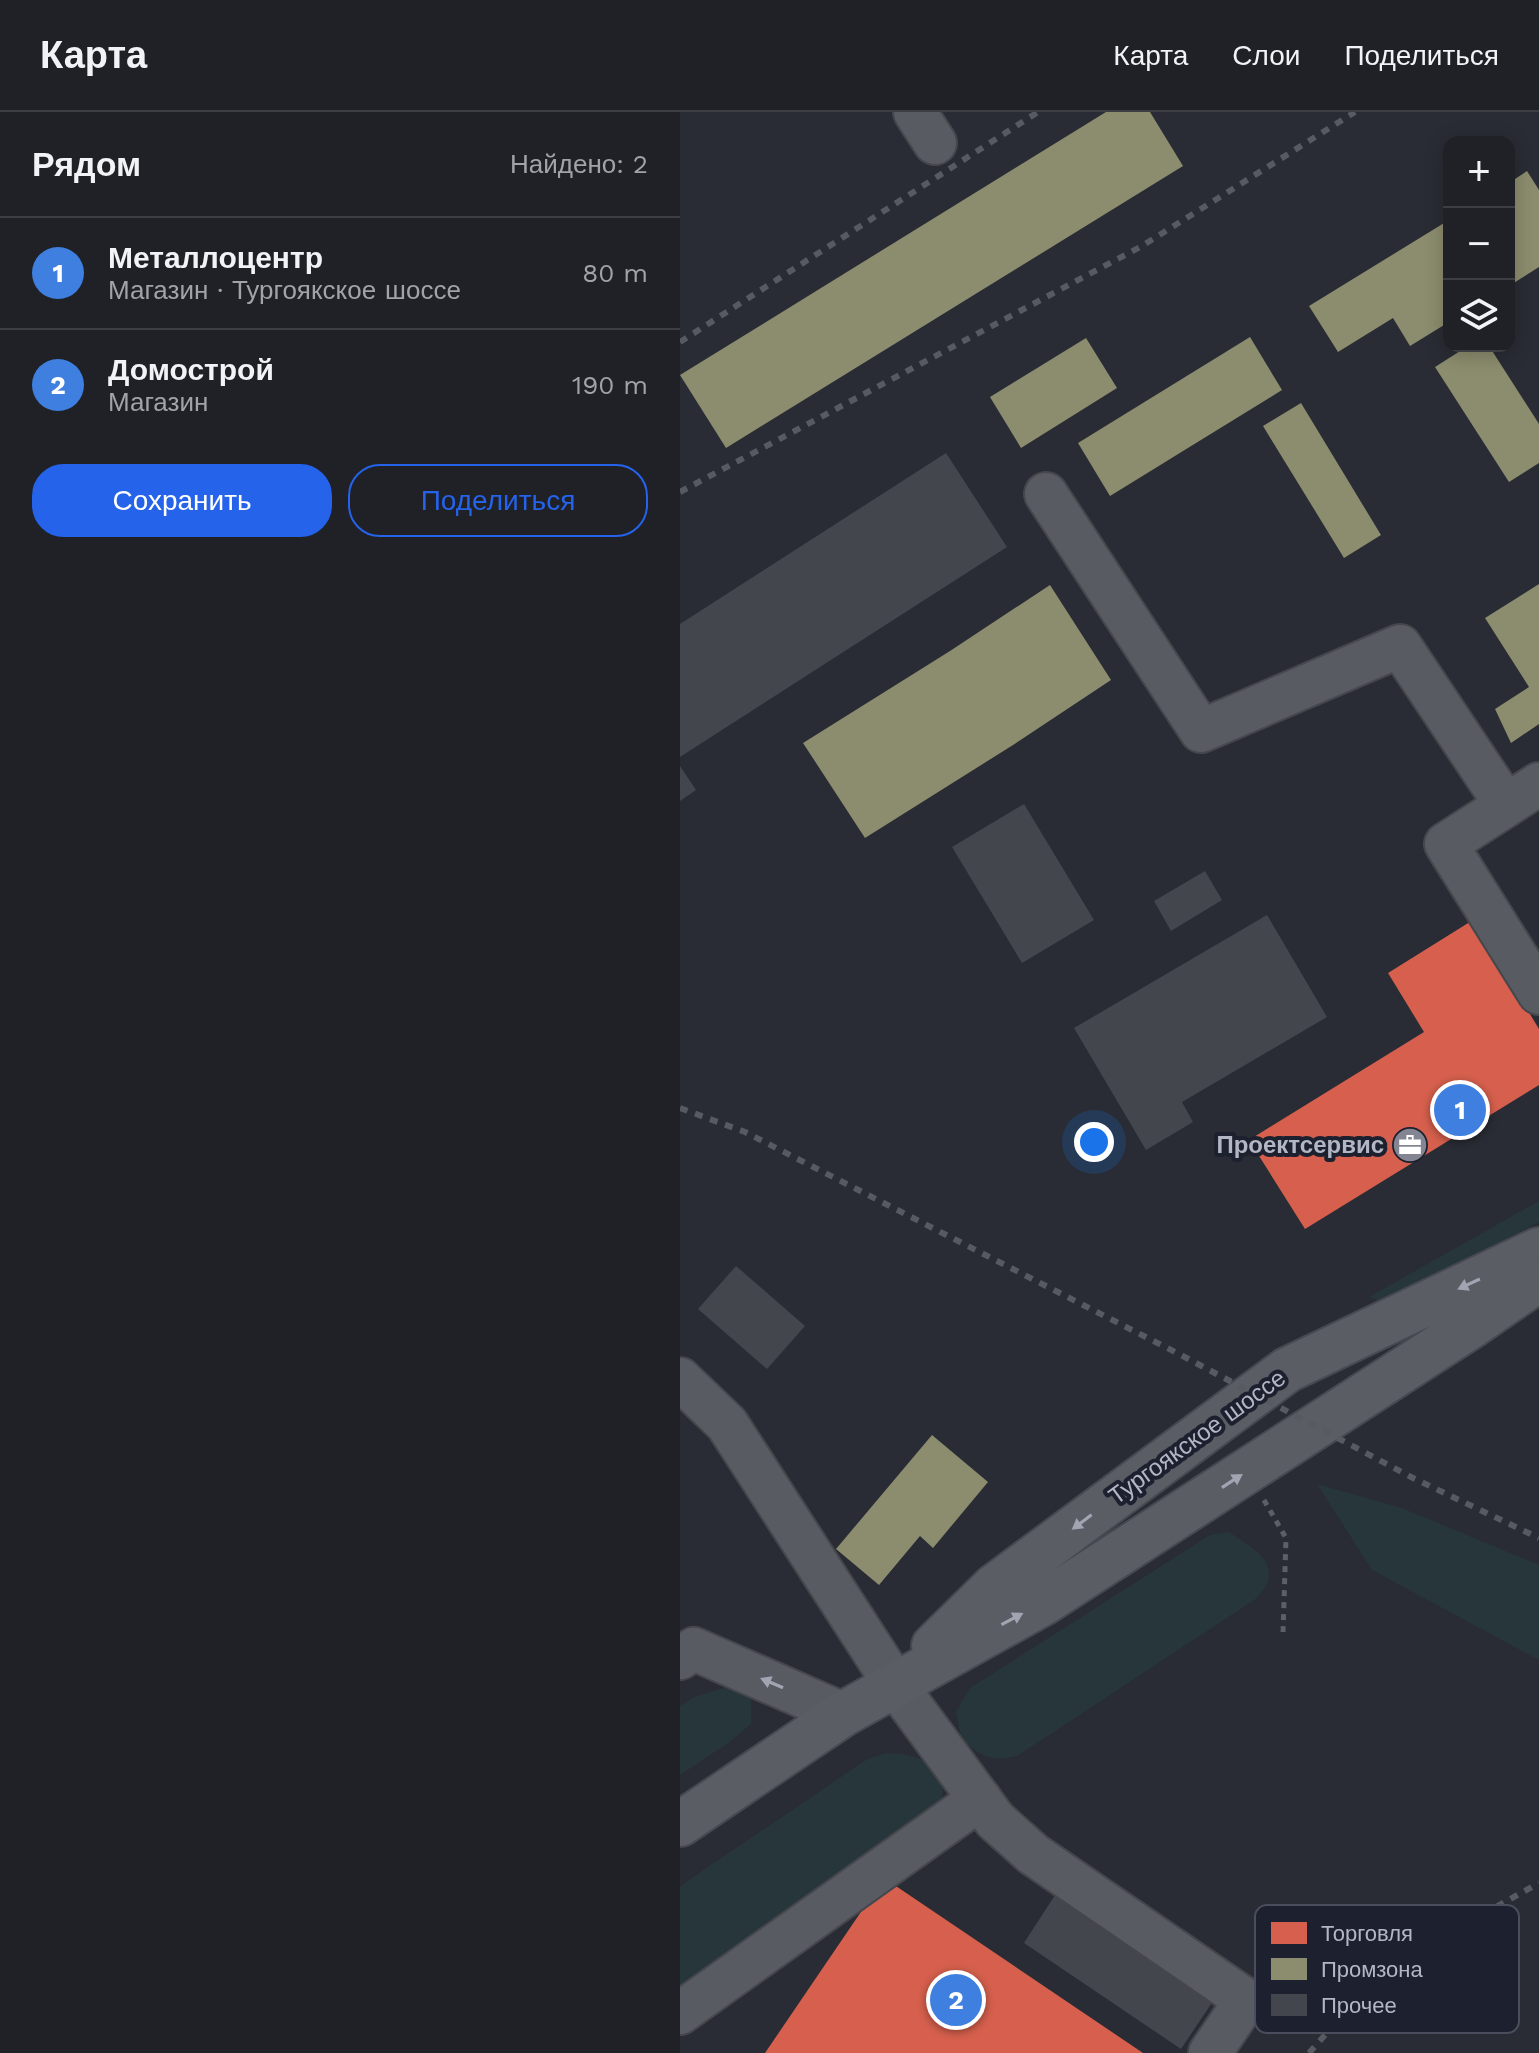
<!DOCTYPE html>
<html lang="ru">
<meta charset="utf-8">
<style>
:root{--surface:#1f2127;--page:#27292f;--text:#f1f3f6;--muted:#a1a3a7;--line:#3c3e44;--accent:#2563eb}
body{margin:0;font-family:"Work Sans",sans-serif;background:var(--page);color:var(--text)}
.controls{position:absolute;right:24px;top:24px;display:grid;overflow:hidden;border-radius:16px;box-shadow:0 4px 20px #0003}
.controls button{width:72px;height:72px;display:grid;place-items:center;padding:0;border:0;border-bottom:2px solid var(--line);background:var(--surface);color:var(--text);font:40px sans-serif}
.you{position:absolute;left:414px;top:1030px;width:28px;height:28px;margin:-20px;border:6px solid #fff;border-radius:50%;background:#1a73e8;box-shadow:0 0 0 12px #1a73e833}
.badge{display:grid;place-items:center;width:52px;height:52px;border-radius:50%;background:var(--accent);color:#fff;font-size:26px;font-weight:700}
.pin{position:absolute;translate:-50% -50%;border:4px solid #fff;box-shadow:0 2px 8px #0006}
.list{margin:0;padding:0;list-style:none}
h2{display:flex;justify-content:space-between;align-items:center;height:104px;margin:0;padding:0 32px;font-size:34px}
h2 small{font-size:26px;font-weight:400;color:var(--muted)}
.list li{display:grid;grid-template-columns:52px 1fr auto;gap:24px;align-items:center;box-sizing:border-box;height:112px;padding:0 32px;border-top:2px solid var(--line)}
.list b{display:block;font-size:30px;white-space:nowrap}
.list p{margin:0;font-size:26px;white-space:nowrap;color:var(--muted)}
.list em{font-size:26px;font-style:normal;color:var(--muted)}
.actions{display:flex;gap:16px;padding:24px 32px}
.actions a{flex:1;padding:18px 0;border:2px solid var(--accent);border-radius:32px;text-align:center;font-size:28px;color:var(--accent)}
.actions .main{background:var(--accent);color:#fff}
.icon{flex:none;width:44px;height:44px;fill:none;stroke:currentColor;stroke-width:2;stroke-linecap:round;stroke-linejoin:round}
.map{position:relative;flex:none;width:859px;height:1941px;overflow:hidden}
header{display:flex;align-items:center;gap:48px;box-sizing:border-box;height:112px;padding:0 40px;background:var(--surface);border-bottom:2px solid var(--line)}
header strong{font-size:38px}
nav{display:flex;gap:44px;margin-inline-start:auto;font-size:28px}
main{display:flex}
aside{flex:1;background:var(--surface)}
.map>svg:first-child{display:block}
</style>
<header>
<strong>Карта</strong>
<nav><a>Карта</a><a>Слои</a><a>Поделиться</a></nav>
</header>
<main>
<aside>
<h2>Рядом<small>Найдено: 2</small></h2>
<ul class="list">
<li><span class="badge" style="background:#3f7fe0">1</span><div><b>Металлоцентр</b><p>Магазин · Тургоякское шоссе</p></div><em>80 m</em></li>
<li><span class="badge" style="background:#3f7fe0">2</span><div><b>Домострой</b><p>Магазин</p></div><em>190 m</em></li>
</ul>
<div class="actions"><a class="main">Сохранить</a><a>Поделиться</a></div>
</aside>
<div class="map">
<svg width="859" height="1941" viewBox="0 0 859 1941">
<rect width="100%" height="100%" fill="#292c34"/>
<!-- green -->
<g fill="#27363a">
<path d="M 859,1089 L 859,1110 L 706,1190 L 689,1185 Z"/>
<path d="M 637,1372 L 722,1396 L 859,1453 L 859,1548 L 692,1458 Z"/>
<path d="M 549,1420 C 564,1431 595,1445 588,1469 C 586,1475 580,1482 577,1486 L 337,1644 C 309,1650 305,1645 282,1629 L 276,1600 L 290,1576 L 530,1423 Z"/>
<path d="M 47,1575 L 71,1587 L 71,1612 L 48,1631 L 0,1663 L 0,1594 L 14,1585 Z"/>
<path d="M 205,1641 C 245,1642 271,1655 260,1699 L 0,1886 L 0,1774 L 186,1648 Z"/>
</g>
<!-- shops -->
<g fill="#d6604d">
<path d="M 793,808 L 859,917 L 859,973 L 625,1117 L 569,1028 L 744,920 L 708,861 Z"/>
<path d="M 204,1766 L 463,1941 L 85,1941 Z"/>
</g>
<!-- industry -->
<g fill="#8c8c6e">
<path d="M 426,0 L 470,0 L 503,54 L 46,336 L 0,263 Z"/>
<path d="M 847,59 L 859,78 L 859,155 L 829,174 L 829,71 Z"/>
<path d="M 769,108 L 769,210 L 730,234 L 713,206 L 658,240 L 629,194 Z"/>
<path d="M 570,225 L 602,278 L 430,384 L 398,331 Z"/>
<path d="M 406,226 L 437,276 L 341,336 L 310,285 Z"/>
<path d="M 788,234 L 809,234 L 859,312 L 859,351 L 829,370 L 755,255 Z"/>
<path d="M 621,291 L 701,423 L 664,446 L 583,314 Z"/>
<path d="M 859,472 L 859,612 L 831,631 L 815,597 L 849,575 L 805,506 Z"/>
<path d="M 370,473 L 431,568 L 333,633 L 185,726 L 123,631 L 270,539 Z"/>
<path d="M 252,1323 L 308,1370 L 253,1436 L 240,1424 L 199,1473 L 156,1437 Z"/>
</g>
<!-- building -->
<g fill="#43464d">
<path d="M 266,341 L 327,435 L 0,645 L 0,512 Z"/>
<path d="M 0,654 L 16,678 L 0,689 Z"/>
<path d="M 344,692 L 414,808 L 342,851 L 272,735 Z"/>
<path d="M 525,759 L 542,788 L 491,819 L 474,789 Z"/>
<path d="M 587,803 L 647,905 L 502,990 L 513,1010 L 466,1038 L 394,916 Z"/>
<path d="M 56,1154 L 125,1214 L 87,1257 L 18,1197 Z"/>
<path d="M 379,1777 L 537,1883 L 501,1937 L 344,1831 Z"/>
</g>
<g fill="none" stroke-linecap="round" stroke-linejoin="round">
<!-- minor casing -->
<g stroke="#45474d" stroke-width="46">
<g id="minor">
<path d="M 235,0 L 255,31"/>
<path d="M 366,382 L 521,619 L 720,534 L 826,693"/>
<path d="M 859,672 L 766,732 L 859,881"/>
<path d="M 0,1267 L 47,1312 L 214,1571 L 315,1708 L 353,1742 L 566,1888 L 530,1941"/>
<path d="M 0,1546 L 14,1537 L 163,1602"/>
<path d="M 0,1901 L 300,1687"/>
</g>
</g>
<!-- major casing -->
<g stroke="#474951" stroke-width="48">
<g id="major">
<path d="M 254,1534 L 314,1475 L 607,1258 L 859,1138"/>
<path d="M 0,1712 L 163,1602 L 363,1491 L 794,1212 L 859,1167"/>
</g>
</g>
<!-- path -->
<path stroke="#5c5f66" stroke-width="5" stroke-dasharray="6 6" stroke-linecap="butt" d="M 584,1388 L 606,1426 L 603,1521"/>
<!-- minor -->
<use href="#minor" stroke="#595b63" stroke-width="42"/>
<!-- major -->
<use href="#major" stroke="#5b5d65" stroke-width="44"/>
<!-- rail -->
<g stroke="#575a60" stroke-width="6" stroke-dasharray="8 8" stroke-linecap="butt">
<path d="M 0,230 L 358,0"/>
<path d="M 0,380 L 462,134 L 675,0"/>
<path d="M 0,996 L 65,1020 L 499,1242 L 733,1366 L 859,1426"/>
<path d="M 629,1941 L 662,1904 L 737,1839 L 859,1771"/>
</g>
</g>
<!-- one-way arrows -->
<defs><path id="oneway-solid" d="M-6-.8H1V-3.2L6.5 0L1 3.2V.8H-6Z" transform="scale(2)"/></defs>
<g fill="#a1a5b2">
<use href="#oneway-solid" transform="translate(789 1172) rotate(155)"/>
<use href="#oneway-solid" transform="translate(552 1369) rotate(-33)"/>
<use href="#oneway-solid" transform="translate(402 1410) rotate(143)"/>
<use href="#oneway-solid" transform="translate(332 1507) rotate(-28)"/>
</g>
<use fill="#a1a5b1" href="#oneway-solid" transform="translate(92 1571) rotate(-157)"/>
<!-- icons -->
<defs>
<g id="office-disc" transform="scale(1.8)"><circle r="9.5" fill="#838692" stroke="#1d212f"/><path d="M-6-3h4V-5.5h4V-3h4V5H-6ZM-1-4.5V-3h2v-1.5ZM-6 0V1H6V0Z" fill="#fff"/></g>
</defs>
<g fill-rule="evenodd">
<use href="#office-disc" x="730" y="1033"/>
</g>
<g text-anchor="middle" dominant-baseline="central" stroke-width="8" stroke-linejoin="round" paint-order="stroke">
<!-- poi labels -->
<g font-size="24" font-weight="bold" fill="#b3b7c5" stroke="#1d212f" text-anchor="end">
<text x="704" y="1033">Проектсервис</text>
</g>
<!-- street labels -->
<g font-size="24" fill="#b3b7c5" stroke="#1d212f">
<text transform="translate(517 1325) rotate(-36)">Тургоякское шоссе</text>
</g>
</g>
<!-- legend -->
<rect x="575" y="1793" width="264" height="128" rx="12" fill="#1d212f" stroke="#4a4e5c" stroke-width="2"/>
<rect x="591" y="1810" width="36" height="22" fill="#d6604d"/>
<rect x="591" y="1846" width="36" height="22" fill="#8c8c6e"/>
<rect x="591" y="1882" width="36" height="22" fill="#43464d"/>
<g font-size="22" fill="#b3b7c5">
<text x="641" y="1829">Торговля</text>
<text x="641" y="1865">Промзона</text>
<text x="641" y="1901">Прочее</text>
</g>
</svg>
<div class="controls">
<button>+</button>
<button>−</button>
<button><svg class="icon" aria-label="layers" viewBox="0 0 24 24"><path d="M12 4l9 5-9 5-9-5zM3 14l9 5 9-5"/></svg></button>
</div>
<div class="you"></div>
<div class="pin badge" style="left:780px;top:998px;background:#3f7fe0">1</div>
<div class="pin badge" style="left:276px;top:1888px;background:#3f7fe0">2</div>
</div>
</main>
